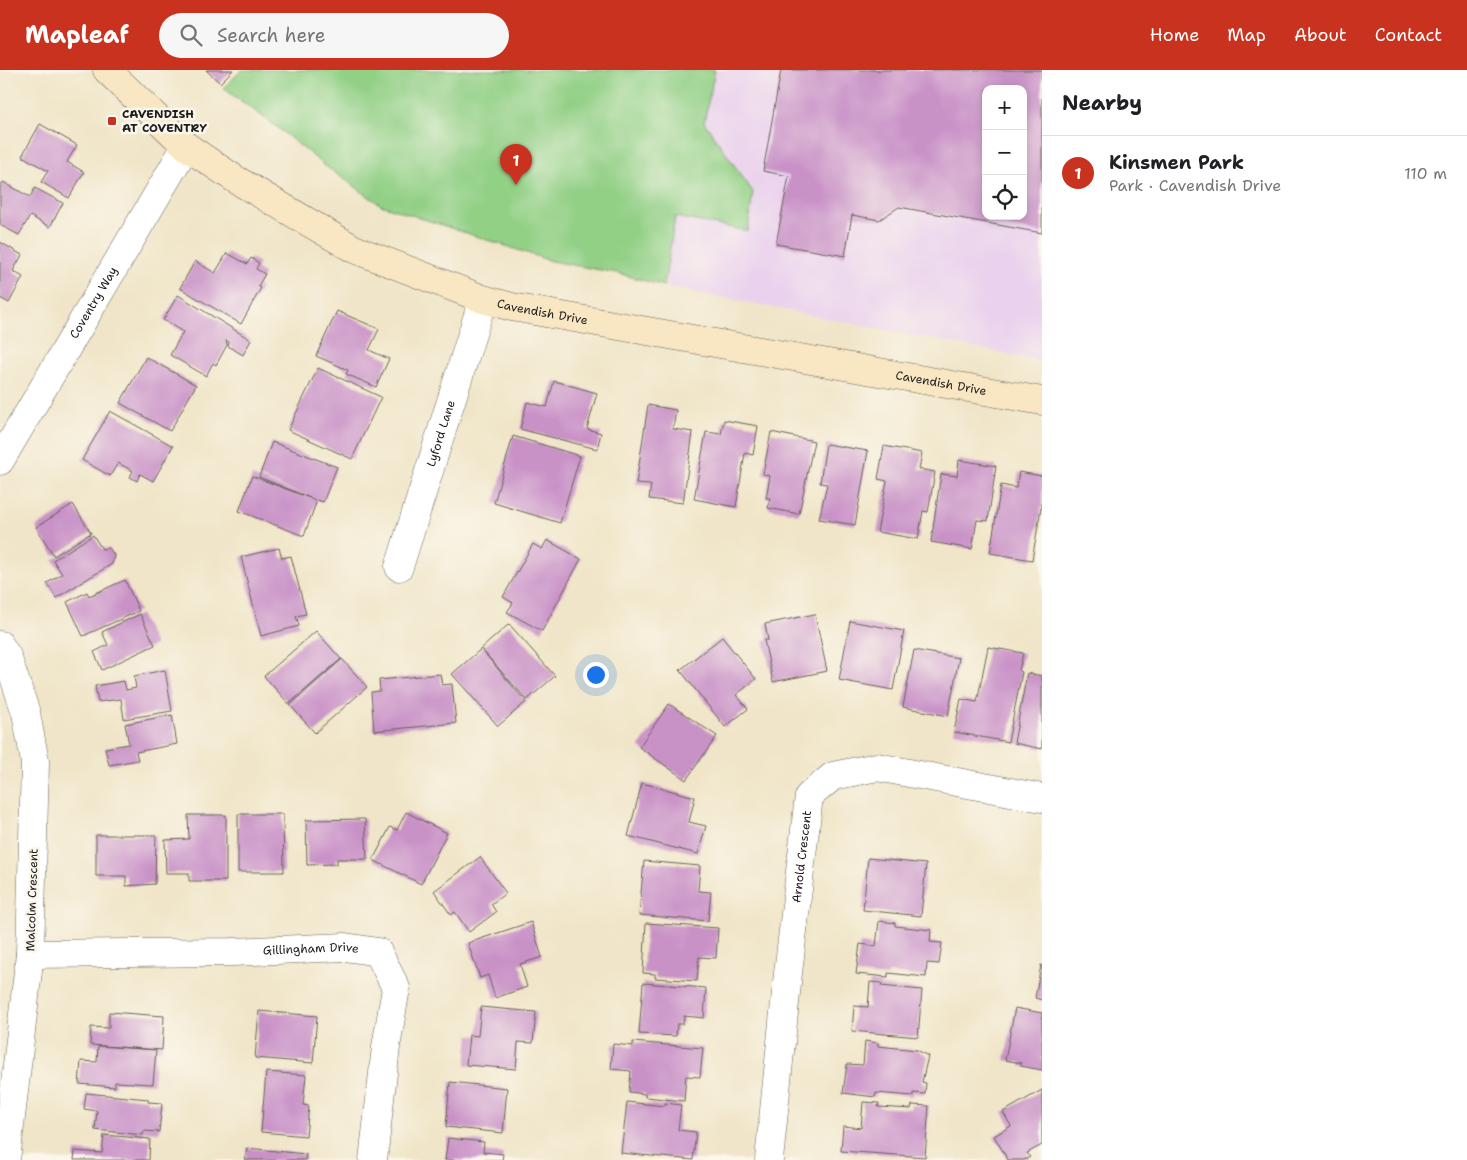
<!DOCTYPE html>
<meta charset="utf-8">
<style>
:root{--surface:#fff;--page:#f6f6f6;--text:#202124;--muted:#757577;--line:#e0e0e0;--accent:#c8321e}
body{margin:0;font-family:"Shantell Sans",sans-serif;background:var(--page);color:var(--text)}
.controls{position:absolute;right:15px;top:15px;display:grid;overflow:hidden;border-radius:10px;box-shadow:0 2px 8px #0003}
.controls button{width:45px;height:45px;display:grid;place-items:center;padding:0;border:0;border-bottom:1px solid var(--line);background:var(--surface);color:var(--text);font:25px sans-serif}
.you{position:absolute;left:595px;top:604px;width:18px;height:18px;margin:-12px;border:4px solid #fff;border-radius:50%;background:#1a73e8;box-shadow:0 0 0 8px #1a73e833}
.badge{display:grid;place-items:center;width:32px;height:32px;border-radius:50%;background:var(--accent);color:#fff;font-size:16px;font-weight:700}
.pin{position:absolute;translate:-50% -41px;filter:drop-shadow(0 1px 2px #0008)}
.pin::after{content:'';position:absolute;top:26px;width:18px;height:15px;background:inherit;clip-path:polygon(0 0,100% 0,50% 100%)}
.list{margin:0;padding:0;list-style:none}
h2{display:flex;justify-content:space-between;align-items:center;height:65px;margin:0;padding:0 20px;font-size:21px}
h2 small{font-size:16px;font-weight:400;color:var(--muted)}
.list li{display:grid;grid-template-columns:32px 1fr auto;gap:15px;align-items:center;box-sizing:border-box;height:75px;padding:0 20px;border-top:1px solid var(--line)}
.list b{display:block;font-size:19px;white-space:nowrap}
.list p{margin:0;font-size:16px;white-space:nowrap;color:var(--muted)}
.list em{font-size:16px;font-style:normal;color:var(--muted)}
.icon{flex:none;width:28px;height:28px;fill:none;stroke:currentColor;stroke-width:2;stroke-linecap:round;stroke-linejoin:round}
.map{position:relative;flex:none;width:1042px;height:1090px;overflow:hidden}
header{display:flex;align-items:center;gap:30px;box-sizing:border-box;height:70px;padding:0 25px;background:var(--accent);color:#fff}
header strong{font-size:24px}
nav{display:flex;gap:28px;margin-inline-start:auto;font-size:18px}
.search{width:350px;height:45px;background:var(--page);display:flex;align-items:center;gap:12px;box-sizing:border-box;padding:0 18px;border-radius:28px;color:var(--muted);font-size:19px}
main{display:flex}
aside{flex:1;background:var(--surface)}
.map>svg:first-child{display:block}
</style>
<header>
<strong>Mapleaf</strong>
<div class="search"><svg class="icon" aria-label="search" viewBox="0 0 24 24"><circle cx="10" cy="10" r="6"/><path d="M15 15l6 6"/></svg>Search here</div>
<nav><a>Home</a><a>Map</a><a>About</a><a>Contact</a></nav>
</header>
<main>
<div class="map">
<svg width="1042" height="1090" viewBox="0 0 1042 1090">
<rect width="100%" height="100%" fill="#fbf7ec"/>
<filter id="ink" filterUnits="userSpaceOnUse"><feTurbulence type="fractalNoise" baseFrequency=".02" numOctaves="2"/><feDisplacementMap in="SourceGraphic" scale="10" xChannelSelector="R" yChannelSelector="G"/><feConvolveMatrix kernelMatrix="1 2 1 2 8 2 1 2 1" color-interpolation-filters="sRGB"/></filter>
<filter id="wash" filterUnits="userSpaceOnUse"><feTurbulence type="fractalNoise" baseFrequency=".0096" numOctaves="4" result="noise"/><feDisplacementMap in="SourceGraphic" scale="20" xChannelSelector="R" yChannelSelector="G"/><feGaussianBlur stdDeviation="1.12" result="paint"/><feColorMatrix in="noise" values="0 0 0 0 0 0 0 0 0 0 0 0 0 0 0 0 0 1.4 0 .05"/><feComposite in="paint" operator="in"/></filter>
<g filter="url(#wash)">
<rect width="100%" height="100%" fill="#f0e5c8"/>
<!-- built -->
<path fill="#ead1ed" fill-rule="evenodd" d="M 699,0 L 1042,0 L 1042,291 L 664,216 ZM 986,19 L 1023,19 L 1023,146 L 986,146 Z"/>
<!-- green -->
<path fill="#92d086" stroke="#577651" d="M 242,0 L 715,0 L 704,52 L 753,122 L 748,161 L 675,147 L 664,216 L 617,203 L 551,191 L 381,135 L 324,95 L 273,54 L 223,18 Z"/>
<g id="blocks">
<!-- building -->
<g fill="#c992c7" fill-rule="evenodd">
<path d="M 206,0 L 233,0 L 220,13 Z"/>
<path d="M 781,0 L 1042,0 L 1042,163 L 899,137 L 879,150 L 852,145 L 845,186 L 776,174 L 789,106 L 763,101 ZM 986,19 L 1023,19 L 1023,146 L 986,146 Z"/>
<path d="M 40,54 L 77,75 L 67,92 L 84,102 L 69,128 L 41,112 L 48,101 L 22,86 Z"/>
<path d="M 3,112 L 30,127 L 35,118 L 63,133 L 50,157 L 30,146 L 19,165 L 0,155 L 0,117 Z"/>
<path d="M 0,172 L 22,185 L 13,201 L 23,207 L 9,233 L 0,228 Z"/>
<path d="M 227,183 L 247,194 L 251,188 L 259,193 L 256,199 L 265,204 L 258,216 L 261,218 L 241,254 L 180,218 L 195,191 L 215,203 Z"/>
<path d="M 178,225 L 251,270 L 243,285 L 228,276 L 229,272 L 226,270 L 227,275 L 216,295 L 213,293 L 206,306 L 170,285 L 183,262 L 163,250 Z"/>
<path d="M 337,241 L 379,259 L 369,280 L 389,289 L 376,317 L 346,304 L 348,300 L 316,286 Z"/>
<path d="M 146,287 L 196,315 L 170,361 L 120,333 Z"/>
<path d="M 318,298 L 381,327 L 352,389 L 288,360 Z"/>
<path d="M 554,311 L 597,323 L 587,359 L 601,363 L 597,379 L 520,359 L 527,332 L 547,337 Z"/>
<path d="M 648,335 L 676,340 L 673,359 L 693,362 L 683,433 L 649,429 L 651,415 L 636,414 Z"/>
<path d="M 110,341 L 173,376 L 153,411 L 140,404 L 137,411 L 130,407 L 133,401 L 118,393 L 110,406 L 82,390 Z"/>
<path d="M 724,350 L 758,356 L 753,385 L 745,383 L 736,437 L 694,429 L 706,362 L 721,364 Z"/>
<path d="M 771,362 L 814,371 L 799,444 L 768,438 L 770,428 L 766,428 L 770,406 L 763,404 Z"/>
<path d="M 513,366 L 580,386 L 560,453 L 494,433 Z"/>
<path d="M 272,372 L 337,397 L 323,432 L 317,430 L 304,466 L 239,441 L 252,406 L 315,430 L 259,407 Z"/>
<path d="M 826,374 L 868,381 L 855,455 L 819,449 L 827,414 L 820,413 Z"/>
<path d="M 884,376 L 922,383 L 919,399 L 935,402 L 928,442 L 923,441 L 918,469 L 877,462 L 887,411 L 878,409 Z"/>
<path d="M 959,390 L 996,396 L 988,451 L 977,450 L 972,479 L 931,472 L 941,404 L 957,406 Z"/>
<path d="M 1019,402 L 1042,406 L 1042,439 L 1041,438 L 1032,490 L 990,483 L 1001,415 L 1016,418 Z"/>
<path d="M 73,434 L 91,463 L 54,486 L 36,457 Z"/>
<path d="M 93,465 L 102,479 L 109,478 L 114,485 L 112,494 L 56,528 L 47,513 L 62,504 L 53,490 Z"/>
<path d="M 547,470 L 581,489 L 542,561 L 507,542 L 513,533 L 503,527 L 533,474 L 542,479 Z"/>
<path d="M 279,478 L 282,488 L 291,486 L 306,544 L 296,546 L 299,556 L 261,566 L 241,487 Z"/>
<path d="M 125,510 L 139,541 L 83,566 L 67,532 L 87,522 L 89,526 Z"/>
<path d="M 140,544 L 155,575 L 102,600 L 94,582 L 108,575 L 102,562 Z"/>
<path d="M 815,544 L 827,601 L 773,612 L 764,570 L 768,570 L 765,554 Z"/>
<path d="M 850,551 L 904,561 L 893,620 L 839,610 Z"/>
<path d="M 509,554 L 555,606 L 527,630 L 481,579 Z"/>
<path d="M 316,561 L 341,589 L 289,634 L 264,606 Z"/>
<path d="M 722,567 L 756,609 L 736,625 L 748,639 L 725,657 L 680,600 Z"/>
<path d="M 988,577 L 1023,583 L 1019,601 L 1022,602 L 1008,672 L 954,662 L 961,629 L 977,632 Z"/>
<path d="M 481,579 L 526,632 L 498,656 L 452,604 Z"/>
<path d="M 914,580 L 959,588 L 948,646 L 903,637 Z"/>
<path d="M 342,589 L 367,617 L 315,663 L 290,635 Z"/>
<path d="M 165,600 L 172,641 L 124,649 L 121,629 L 98,632 L 95,616 L 124,611 L 126,620 L 136,618 L 134,606 Z"/>
<path d="M 1027,603 L 1042,606 L 1042,679 L 1014,673 Z"/>
<path d="M 440,604 L 442,615 L 452,614 L 456,653 L 374,661 L 371,622 L 380,621 L 379,610 Z"/>
<path d="M 669,634 L 717,666 L 686,710 L 639,677 Z"/>
<path d="M 172,645 L 177,674 L 136,682 L 138,690 L 109,695 L 105,678 L 129,674 L 125,654 Z"/>
<path d="M 642,713 L 695,727 L 689,752 L 706,756 L 698,784 L 628,766 Z"/>
<path d="M 406,742 L 447,763 L 421,814 L 373,790 L 390,757 L 397,760 Z"/>
<path d="M 238,744 L 283,744 L 284,802 L 238,802 Z"/>
<path d="M 188,745 L 226,745 L 226,811 L 189,811 L 189,803 L 166,803 L 165,770 L 189,769 Z"/>
<path d="M 365,749 L 367,789 L 337,789 L 337,796 L 335,794 L 307,795 L 306,750 Z"/>
<path d="M 96,765 L 156,765 L 155,814 L 126,816 L 126,806 L 96,806 Z"/>
<path d="M 480,787 L 506,823 L 491,834 L 496,842 L 469,862 L 455,842 L 451,845 L 434,821 Z"/>
<path d="M 868,788 L 926,794 L 921,846 L 863,840 Z"/>
<path d="M 644,791 L 700,796 L 698,821 L 711,822 L 708,851 L 639,845 Z"/>
<path d="M 879,851 L 895,853 L 895,856 L 931,860 L 930,872 L 942,873 L 939,894 L 927,893 L 926,907 L 888,903 L 888,907 L 856,904 L 860,874 L 876,876 Z"/>
<path d="M 531,852 L 542,887 L 520,894 L 527,917 L 495,928 L 488,905 L 480,908 L 468,873 Z"/>
<path d="M 646,853 L 718,858 L 716,888 L 699,887 L 697,911 L 655,908 L 655,904 L 643,903 Z"/>
<path d="M 1041,895 L 1042,895 L 1042,930 L 1035,928 Z"/>
<path d="M 870,912 L 882,913 L 881,916 L 922,920 L 918,967 L 852,961 L 854,936 L 868,937 Z"/>
<path d="M 643,913 L 706,918 L 704,948 L 684,946 L 683,954 L 677,954 L 676,966 L 639,964 Z"/>
<path d="M 481,937 L 536,942 L 533,973 L 518,972 L 516,999 L 466,995 L 469,965 L 478,966 Z"/>
<path d="M 1015,938 L 1042,943 L 1042,1000 L 1021,996 L 1021,993 L 1005,990 Z"/>
<path d="M 259,941 L 317,946 L 313,993 L 255,988 Z"/>
<path d="M 109,942 L 164,946 L 162,980 L 90,975 L 91,957 L 109,958 Z"/>
<path d="M 865,971 L 878,973 L 878,976 L 917,980 L 928,986 L 922,1012 L 926,1013 L 925,1024 L 913,1023 L 913,1026 L 876,1023 L 875,1027 L 843,1023 L 847,994 L 863,995 Z"/>
<path d="M 633,972 L 703,978 L 700,1007 L 686,1006 L 684,1031 L 645,1027 L 645,1024 L 629,1022 L 631,1001 L 611,999 L 613,974 L 633,976 Z"/>
<path d="M 98,976 L 156,980 L 153,1014 L 115,1012 L 115,1017 L 79,1014 L 81,991 L 97,992 Z"/>
<path d="M 266,1002 L 306,1005 L 303,1035 L 309,1036 L 306,1066 L 261,1062 Z"/>
<path d="M 450,1012 L 507,1018 L 503,1063 L 446,1057 Z"/>
<path d="M 1042,1020 L 1042,1075 L 1027,1083 L 1030,1087 L 1024,1090 L 1008,1090 L 994,1066 L 1011,1056 L 1003,1042 Z"/>
<path d="M 86,1023 L 148,1029 L 148,1032 L 162,1033 L 159,1062 L 144,1061 L 143,1065 L 95,1060 L 97,1041 L 84,1039 Z"/>
<path d="M 627,1032 L 665,1036 L 665,1033 L 681,1035 L 678,1060 L 696,1062 L 693,1090 L 621,1083 Z"/>
<path d="M 863,1032 L 879,1033 L 878,1037 L 911,1039 L 912,1035 L 929,1036 L 925,1087 L 841,1081 L 843,1056 L 861,1058 Z"/>
<path d="M 104,1065 L 150,1069 L 149,1090 L 74,1090 L 75,1081 L 102,1083 Z"/>
<path d="M 448,1068 L 484,1072 L 483,1082 L 503,1084 L 502,1090 L 445,1090 Z"/>
<path d="M 247,1078 L 306,1084 L 305,1090 L 245,1090 Z"/>
</g>
</g>
</g>
<g filter="url(#ink)">
<use href="#blocks" fill-opacity="0" stroke="#666258" stroke-width="1"/>
<g fill="none" stroke-linecap="round" stroke-linejoin="round">
<!-- street casing -->
<g stroke="#666258" stroke-width="29">
<g id="street">
<path id="s1" d="M 0,391 L 186,76"/>
<path id="s2" d="M 399,497 L 483,229"/>
<path d="M 0,575 L 7,586 L 26,643 L 35,692 L 30,884 L 6,1090"/>
<path id="s3" d="M 30,884 L 232,882 L 345,877 L 378,882 L 396,918 L 386,977 L 373,1090"/>
<path id="s4" d="M 769,1090 L 788,903 L 809,726 L 833,706 L 877,697 L 1042,728"/>
</g>
</g>
<!-- secondary casing -->
<g stroke="#666258" stroke-width="29">
<g id="secondary">
<path id="s5" d="M 107,0 L 186,76 L 235,109 L 354,179 L 483,229 L 512,237 L 1042,331"/>
</g>
</g>
<!-- street -->
<use href="#street" stroke="#fff" stroke-width="28"/>
<!-- secondary -->
<use href="#secondary" stroke="#f9e7c3" stroke-width="28"/>
</g>
</g>
<!-- markers -->
<rect fill="#c8321e" stroke="#fbf7ec" stroke-width="2" x="107" y="46" width="10" height="10" rx="2.5"/>
<g text-anchor="middle" dominant-baseline="central" stroke-width="5" stroke-linejoin="round" paint-order="stroke">
<!-- poi labels -->
<g font-size="12" font-weight="bold" fill="#1c1c1c" stroke="#fbf7ec" text-anchor="start">
<text x="122" y="44">CAVENDISH<tspan x="122" dy="14">AT COVENTRY</tspan></text>
</g>
<!-- street labels -->
<g font-size="12" fill="#1c1c1c" stroke="#fbf7ec">
<text stroke="none"><textPath href="#s1" startOffset="184">Coventry Way</textPath></text>
<text stroke="none"><textPath href="#s5" startOffset="506">Cavendish Drive</textPath></text>
<text stroke="none"><textPath href="#s5" startOffset="911">Cavendish Drive</textPath></text>
<text stroke="none"><textPath href="#s2" startOffset="140">Lyford Lane</textPath></text>
<text stroke="none"><textPath href="#s4" startOffset="305">Arnold Crescent</textPath></text>
<text transform="translate(32 830) rotate(-88)">Malcolm Crescent</text>
<text stroke="none"><textPath href="#s3" startOffset="281">Gillingham Drive</textPath></text>
</g>
</g>
</svg>
<div class="controls">
<button>+</button>
<button>−</button>
<button><svg class="icon" aria-label="locate" viewBox="0 0 24 24"><circle cx="12" cy="12" r="6"/><path d="M12 2v4M12 18v4M2 12h4M18 12h4"/></svg></button>
</div>
<div class="you"></div>
<div class="pin badge" style="left:516px;top:115px">1</div>
</div>
<aside>
<h2>Nearby<small></small></h2>
<ul class="list">
<li><span class="badge">1</span><div><b>Kinsmen Park</b><p>Park · Cavendish Drive</p></div><em>110 m</em></li>
</ul>
</aside>
</main>
